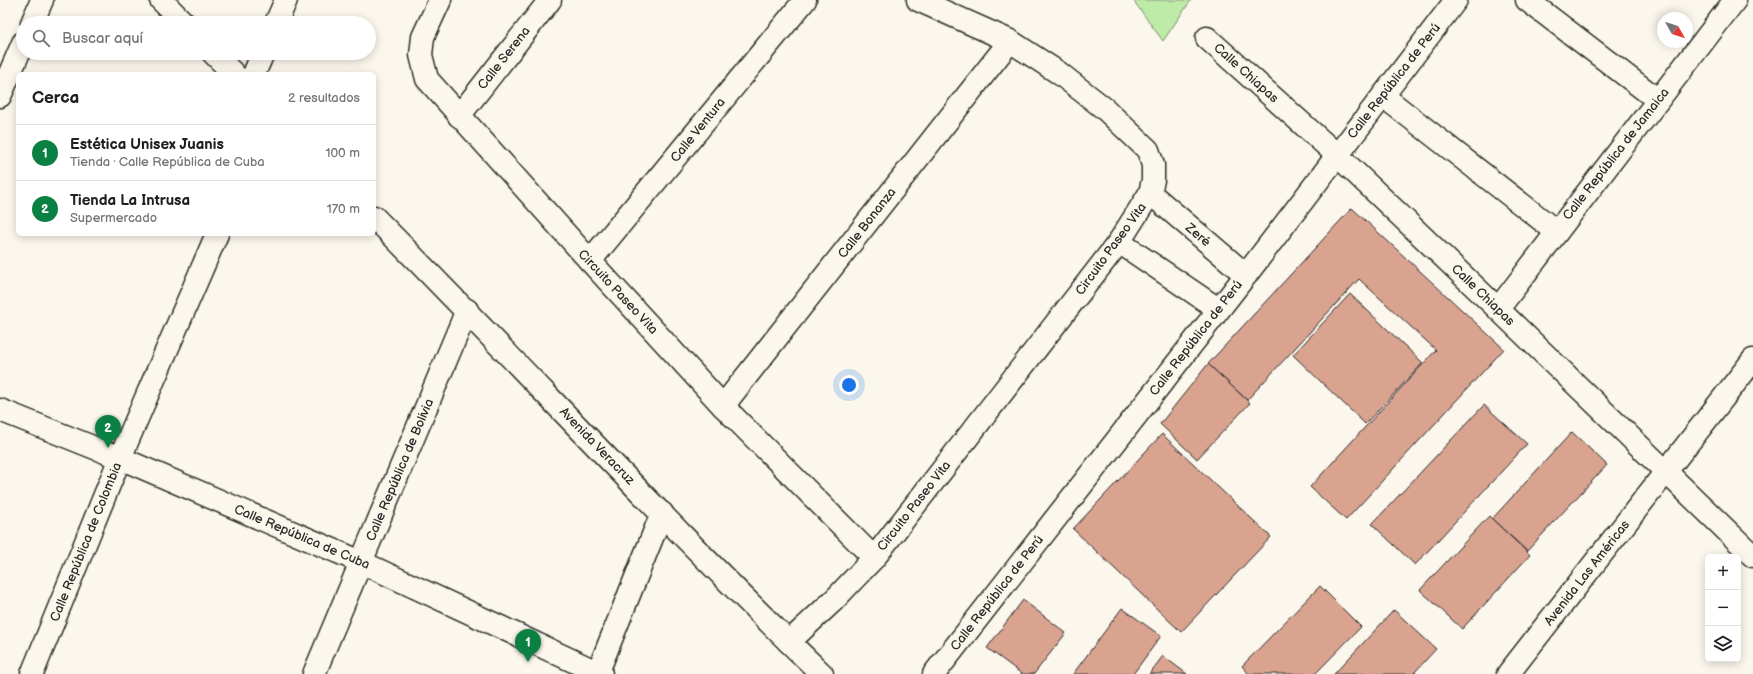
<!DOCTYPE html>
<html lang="es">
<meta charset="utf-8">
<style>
:root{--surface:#fff;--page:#f6f6f6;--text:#202124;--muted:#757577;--line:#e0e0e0;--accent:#0b8043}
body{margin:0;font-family:"Balsamiq Sans",sans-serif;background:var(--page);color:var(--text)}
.controls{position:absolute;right:12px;bottom:12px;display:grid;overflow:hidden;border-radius:6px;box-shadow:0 2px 10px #0003}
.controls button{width:36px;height:36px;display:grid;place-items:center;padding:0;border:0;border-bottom:1px solid var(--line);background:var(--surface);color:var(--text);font:20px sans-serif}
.compass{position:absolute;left:1657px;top:12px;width:36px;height:36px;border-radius:50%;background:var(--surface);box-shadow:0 2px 10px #0003;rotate:129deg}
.you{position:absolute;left:849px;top:385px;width:14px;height:14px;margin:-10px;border:3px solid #fff;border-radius:50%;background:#1a73e8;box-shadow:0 0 0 6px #1a73e833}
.badge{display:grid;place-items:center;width:26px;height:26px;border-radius:50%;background:var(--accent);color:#fff;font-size:13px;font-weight:700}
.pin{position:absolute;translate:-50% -33px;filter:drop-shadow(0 1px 2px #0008)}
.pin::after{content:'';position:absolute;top:21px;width:14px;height:12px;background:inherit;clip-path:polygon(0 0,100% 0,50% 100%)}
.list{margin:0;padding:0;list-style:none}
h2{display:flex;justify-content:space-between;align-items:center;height:52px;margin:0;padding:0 16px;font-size:17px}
h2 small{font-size:13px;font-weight:400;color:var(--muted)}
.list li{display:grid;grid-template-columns:26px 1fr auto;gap:12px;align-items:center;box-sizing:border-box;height:56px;padding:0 16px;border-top:1px solid var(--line)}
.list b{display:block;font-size:15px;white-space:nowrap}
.list p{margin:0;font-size:13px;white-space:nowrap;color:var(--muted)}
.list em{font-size:13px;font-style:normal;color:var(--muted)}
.icon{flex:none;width:22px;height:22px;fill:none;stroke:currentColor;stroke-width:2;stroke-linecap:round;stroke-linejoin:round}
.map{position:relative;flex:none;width:1753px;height:674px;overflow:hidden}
.search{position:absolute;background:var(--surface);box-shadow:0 2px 10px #0003;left:16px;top:16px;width:360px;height:44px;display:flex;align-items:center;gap:10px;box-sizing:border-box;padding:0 14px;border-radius:22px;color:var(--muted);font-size:15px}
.panel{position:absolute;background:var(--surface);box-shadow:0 2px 10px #0003;left:16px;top:72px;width:360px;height:164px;border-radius:6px}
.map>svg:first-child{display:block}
</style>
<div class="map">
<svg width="1753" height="674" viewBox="0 0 1753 674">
<rect width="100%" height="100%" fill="#fbf7ec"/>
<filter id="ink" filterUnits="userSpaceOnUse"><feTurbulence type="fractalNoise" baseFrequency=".025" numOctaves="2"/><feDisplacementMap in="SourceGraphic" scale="8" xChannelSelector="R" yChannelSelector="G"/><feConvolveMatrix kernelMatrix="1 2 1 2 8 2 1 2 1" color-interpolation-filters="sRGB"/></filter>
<g filter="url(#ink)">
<!-- green -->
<path fill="#beeba8" stroke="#748b6a" d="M 1133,0 L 1191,0 L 1163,41 Z"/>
<!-- building -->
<g fill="#d9a390" stroke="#2b2b2b">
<path d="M 1352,208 L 1504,349 L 1346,520 L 1310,487 L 1436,350 L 1359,279 L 1247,400 L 1208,364 Z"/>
<path d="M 1350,294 L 1423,363 L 1365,424 L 1293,355 Z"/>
<path d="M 1208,364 L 1250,403 L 1197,459 L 1160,424 Z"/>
<path d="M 1484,405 L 1527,444 L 1415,565 L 1372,524 Z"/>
<path d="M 1572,432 L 1607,465 L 1527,551 L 1492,519 Z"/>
<path d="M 1162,434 L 1271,537 L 1181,632 L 1073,529 Z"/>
<path d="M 1489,516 L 1530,555 L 1462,629 L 1420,590 Z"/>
<path d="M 1320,586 L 1361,627 L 1315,674 L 1249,674 L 1242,666 Z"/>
<path d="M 1023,600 L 1066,633 L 1034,674 L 1022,674 L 987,648 Z"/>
<path d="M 1122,608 L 1161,636 L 1133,674 L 1073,674 Z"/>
<path d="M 1394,610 L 1436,649 L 1413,674 L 1334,674 Z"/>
<path d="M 1163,656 L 1187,674 L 1149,674 Z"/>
</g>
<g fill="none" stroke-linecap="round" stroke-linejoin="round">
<!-- minor casing -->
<g stroke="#2b2b2b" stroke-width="25">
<g id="minor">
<path d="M 440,0 L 423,37 L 421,55 L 427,79 L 590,261 L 723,406 L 874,558"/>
<path d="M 1527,0 L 1658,100"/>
<path d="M 32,23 L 42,0"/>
<path d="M 276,23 L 286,0"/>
<path d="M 1207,38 L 1337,155 L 1498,309 L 1753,556"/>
<path d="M 254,74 L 263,53"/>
<path d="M 0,96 L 23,43"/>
<path d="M 1383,96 L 1557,232"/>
<path d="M 459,116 L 550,0"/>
<path d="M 1150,193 L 1246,275"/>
<path d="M 1119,242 L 1218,309"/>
<path d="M 590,261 L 805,0"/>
<path d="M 1498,309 L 1735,0"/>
<path d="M 723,406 L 1010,41"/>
<path d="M 0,410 L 120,458 L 361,562 L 601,674"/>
<path d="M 789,642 L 834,600 L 874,558 L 1119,242 L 1150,193 L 1153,180 L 1153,165 L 1148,150 L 1105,109 L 1059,73 L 1010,41 L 918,0"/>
<path d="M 32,674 L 120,458 L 217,234"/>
<path d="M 314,674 L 467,310"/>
<path d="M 597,674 L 662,513"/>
<path d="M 934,674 L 1246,275 L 1456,0"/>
<path d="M 1508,674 L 1753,360"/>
</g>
</g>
<!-- tertiary casing -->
<g stroke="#2b2b2b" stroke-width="25">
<g id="tertiary">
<path d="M 161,0 L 184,23"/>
<path d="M 213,53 L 234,74"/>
<path d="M 374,217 C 524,368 668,526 822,674"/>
</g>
</g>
<!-- minor -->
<use href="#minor" stroke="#fbf7ec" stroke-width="22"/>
<!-- tertiary -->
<use href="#tertiary" stroke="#fbf7ec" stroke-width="22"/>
</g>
</g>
<g text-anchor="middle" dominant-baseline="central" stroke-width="4" stroke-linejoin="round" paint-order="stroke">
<!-- street labels -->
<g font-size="13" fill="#2b2b2b" stroke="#fbf7ec">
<text transform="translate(504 58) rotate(-52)">Calle Serena</text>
<text transform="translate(1246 73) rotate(42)">Calle Chiapas</text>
<text transform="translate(1394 81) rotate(-52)">Calle República de Perú</text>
<text transform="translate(698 130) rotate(-51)">Calle Ventura</text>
<text transform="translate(1616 154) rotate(-52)">Calle República de Jamaica</text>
<text transform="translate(867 223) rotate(-52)">Calle Bonanza</text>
<text transform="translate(1198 235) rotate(40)">Zeré</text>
<text transform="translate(1111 249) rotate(-54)">Circuito Paseo Vita</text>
<text transform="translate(618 292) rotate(47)">Circuito Paseo Vita</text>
<text transform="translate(1483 295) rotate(44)">Calle Chiapas</text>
<text transform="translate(1196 338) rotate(-52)">Calle República de Perú</text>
<text transform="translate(597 446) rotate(46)">Avenida Veracruz</text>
<text transform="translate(400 470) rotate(-67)">Calle República de Bolivia</text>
<text transform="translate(914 506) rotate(-52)">Circuito Paseo Vita</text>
<text transform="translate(302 537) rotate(23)">Calle República de Cuba</text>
<text transform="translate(86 542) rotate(-68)">Calle República de Colombia</text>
<text transform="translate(1587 573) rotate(-52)">Avenida Las Américas</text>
<text transform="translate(997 593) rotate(-52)">Calle República de Perú</text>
</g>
</g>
</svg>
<div class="controls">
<button>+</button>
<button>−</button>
<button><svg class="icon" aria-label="layers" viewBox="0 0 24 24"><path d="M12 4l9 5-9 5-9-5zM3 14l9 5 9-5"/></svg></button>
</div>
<svg class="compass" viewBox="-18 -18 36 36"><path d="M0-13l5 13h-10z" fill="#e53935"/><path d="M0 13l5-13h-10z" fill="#757577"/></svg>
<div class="you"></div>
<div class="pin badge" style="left:528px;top:662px">1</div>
<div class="pin badge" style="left:108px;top:448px">2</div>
<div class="search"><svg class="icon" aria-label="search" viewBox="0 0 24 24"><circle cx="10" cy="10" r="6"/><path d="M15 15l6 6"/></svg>Buscar aquí</div>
<section class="panel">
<h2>Cerca<small>2 resultados</small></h2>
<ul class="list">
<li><span class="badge">1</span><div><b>Estética Unisex Juanis</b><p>Tienda · Calle República de Cuba</p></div><em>100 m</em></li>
<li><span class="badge">2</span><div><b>Tienda La Intrusa</b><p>Supermercado</p></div><em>170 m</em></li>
</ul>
</section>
</div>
